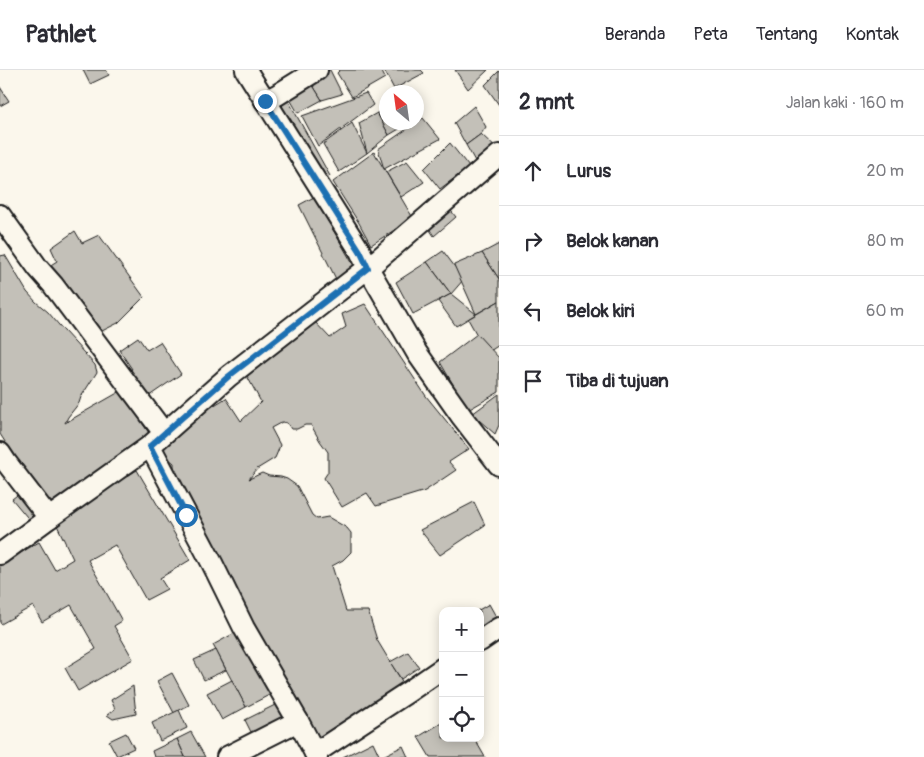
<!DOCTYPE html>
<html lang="id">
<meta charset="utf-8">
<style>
:root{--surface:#fff;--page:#f2f2f3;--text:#2b2b33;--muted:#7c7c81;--line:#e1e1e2}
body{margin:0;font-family:Pangolin,sans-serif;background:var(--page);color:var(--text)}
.controls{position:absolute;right:15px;bottom:15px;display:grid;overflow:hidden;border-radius:10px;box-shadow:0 2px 12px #0003}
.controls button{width:45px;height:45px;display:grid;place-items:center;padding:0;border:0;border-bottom:1px solid var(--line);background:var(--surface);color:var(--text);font:25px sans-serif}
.compass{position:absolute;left:379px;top:15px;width:45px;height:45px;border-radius:50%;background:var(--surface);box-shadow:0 2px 12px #0003;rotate:331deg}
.stop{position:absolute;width:15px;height:15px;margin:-11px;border:4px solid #1f6fb2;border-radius:50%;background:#fff}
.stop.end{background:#1f6fb2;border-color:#fff;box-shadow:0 1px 5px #0008}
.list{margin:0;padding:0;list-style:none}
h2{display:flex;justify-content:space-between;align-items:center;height:65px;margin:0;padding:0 20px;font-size:21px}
h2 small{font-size:16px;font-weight:400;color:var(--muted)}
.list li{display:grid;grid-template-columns:32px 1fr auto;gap:15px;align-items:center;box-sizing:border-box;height:70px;padding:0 20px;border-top:1px solid var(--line)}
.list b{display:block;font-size:19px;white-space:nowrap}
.list em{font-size:16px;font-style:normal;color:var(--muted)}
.icon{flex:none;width:28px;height:28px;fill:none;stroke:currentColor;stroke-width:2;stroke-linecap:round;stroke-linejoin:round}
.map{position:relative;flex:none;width:499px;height:687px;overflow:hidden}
header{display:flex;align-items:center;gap:30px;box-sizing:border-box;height:70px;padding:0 25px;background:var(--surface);border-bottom:1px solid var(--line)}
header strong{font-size:24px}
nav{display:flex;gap:28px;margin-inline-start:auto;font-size:18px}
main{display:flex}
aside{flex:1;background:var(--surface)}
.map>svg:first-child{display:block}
</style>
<header>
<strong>Pathlet</strong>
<nav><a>Beranda</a><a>Peta</a><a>Tentang</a><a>Kontak</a></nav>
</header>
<main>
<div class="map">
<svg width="499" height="687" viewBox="0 0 499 687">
<rect width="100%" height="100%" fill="#fbf7ec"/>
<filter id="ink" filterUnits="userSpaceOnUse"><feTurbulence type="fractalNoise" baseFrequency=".02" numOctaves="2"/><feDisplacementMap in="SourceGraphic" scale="10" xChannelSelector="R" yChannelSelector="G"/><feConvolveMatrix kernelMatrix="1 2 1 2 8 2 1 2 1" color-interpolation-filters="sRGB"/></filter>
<g filter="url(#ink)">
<!-- building -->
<g fill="#c3c0b8" stroke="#1c1c1c">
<path d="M 83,0 L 106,0 L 109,5 L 90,14 Z"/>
<path d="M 305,0 L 330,0 L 342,24 L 322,30 L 304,1 Z"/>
<path d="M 340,0 L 381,0 L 385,8 L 352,27 L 337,3 Z"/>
<path d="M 384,0 L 421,0 L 424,3 L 394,19 Z"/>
<path d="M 455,0 L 488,0 L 468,19 Z"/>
<path d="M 304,1 L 322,30 L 298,43 L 283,17 Z"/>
<path d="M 499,1 L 499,35 L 485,15 Z"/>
<path d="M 0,17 L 9,31 L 0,36 Z"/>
<path d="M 366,23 L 373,35 L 318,76 L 302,46 Z"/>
<path d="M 288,30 L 330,106 L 319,111 L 279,39 Z"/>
<path d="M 387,35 L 387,52 L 411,52 L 389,65 L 377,43 Z"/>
<path d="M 474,36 L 486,57 L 481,64 L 466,75 L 454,53 Z"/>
<path d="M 377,43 L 389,65 L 367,83 L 359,53 Z"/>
<path d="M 423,48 L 440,69 L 384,99 L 378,79 Z"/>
<path d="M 352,53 L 367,83 L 339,102 L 323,74 Z"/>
<path d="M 481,64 L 499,81 L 476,93 L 466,75 Z"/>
<path d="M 450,73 L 469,97 L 440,119 L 424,99 Z"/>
<path d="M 374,82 L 413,148 L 371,175 L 359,153 L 333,112 Z"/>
<path d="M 407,91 L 424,112 L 401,127 L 386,102 Z"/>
<path d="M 314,127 L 354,196 L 337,211 L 299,135 Z"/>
<path d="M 448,137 L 456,147 L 434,166 L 428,157 Z"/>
<path d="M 75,161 L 82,173 L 99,165 L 144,227 L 118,253 L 86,269 L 38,203 L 57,191 L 51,178 Z"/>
<path d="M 499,174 L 499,209 L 482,183 Z"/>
<path d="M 443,181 L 464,209 L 451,224 L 427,192 Z"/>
<path d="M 482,183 L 499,209 L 499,231 L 476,244 L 454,195 Z"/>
<path d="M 5,185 L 27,222 L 36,232 L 48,242 L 64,261 L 95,295 L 97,302 L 81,327 L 79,333 L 68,347 L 65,353 L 121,321 L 151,366 L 47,437 L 0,364 L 0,186 Z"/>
<path d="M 427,192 L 451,224 L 413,244 L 396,212 Z"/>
<path d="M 451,224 L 476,244 L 456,256 L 438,231 Z"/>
<path d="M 499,231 L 499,275 L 487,283 L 468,249 Z"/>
<path d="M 365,234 L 426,326 L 469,379 L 449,392 L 456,400 L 425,421 L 376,436 L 367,423 L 342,437 L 324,408 L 328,402 L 328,382 L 320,371 L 311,355 L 305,355 L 297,359 L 291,359 L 287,353 L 282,352 L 271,358 L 280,375 L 278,381 L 275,388 L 257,399 L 249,409 L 262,403 L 269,406 L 281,407 L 287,409 L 297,416 L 312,445 L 317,449 L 328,447 L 347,458 L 351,463 L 351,482 L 343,490 L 332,496 L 346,541 L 368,541 L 377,570 L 403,613 L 313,673 L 184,430 L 188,424 L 177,415 L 172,403 L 174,399 L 174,393 L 169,389 L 164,387 L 165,382 L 163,376 L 174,370 L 193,348 L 226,328 L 241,351 L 261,332 L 247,306 L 315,252 L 330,268 L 346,257 L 342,244 Z"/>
<path d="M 477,264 L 499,288 L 499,322 L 468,340 L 440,292 Z"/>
<path d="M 138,267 L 147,280 L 160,272 L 181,304 L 139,333 L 121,307 L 132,299 L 119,280 Z"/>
<path d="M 499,324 L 499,355 L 495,364 L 472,344 Z"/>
<path d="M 137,400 L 190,490 L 160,508 L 167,519 L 146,530 L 115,475 L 88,490 L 122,551 L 114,556 L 133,589 L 78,621 L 65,598 L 96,579 L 71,535 L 42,552 L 33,536 L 1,554 L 0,552 L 0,495 L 39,472 L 55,500 L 73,489 L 55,451 Z"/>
<path d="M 21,422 L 41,446 L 32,453 L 12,429 Z"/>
<path d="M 474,432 L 485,455 L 440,485 L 420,460 Z"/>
<path d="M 489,534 L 499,552 L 480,566 L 480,541 L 477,541 Z"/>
<path d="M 242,559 L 275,622 L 246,637 L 213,575 Z"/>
<path d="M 216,580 L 226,600 L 204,610 L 194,590 Z"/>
<path d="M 408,582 L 419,597 L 401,609 L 390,592 Z"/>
<path d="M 172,603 L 189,635 L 174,643 L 157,611 Z"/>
<path d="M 232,610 L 246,637 L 222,650 L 207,623 Z"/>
<path d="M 133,616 L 136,644 L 113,649 L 107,645 L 115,639 L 111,630 Z"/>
<path d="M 279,633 L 291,655 L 256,672 L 245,650 Z"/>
<path d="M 179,640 L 187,658 L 160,671 L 152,653 Z"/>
<path d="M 443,652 L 443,668 L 474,668 L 485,687 L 430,687 L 418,667 Z"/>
<path d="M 191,662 L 205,687 L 185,687 L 177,669 Z"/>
<path d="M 126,663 L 134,678 L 117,686 L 109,671 Z"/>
<path d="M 177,669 L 185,687 L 154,687 L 152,681 Z"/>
<path d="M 373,672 L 380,687 L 343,687 Z"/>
<path d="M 403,676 L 408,687 L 381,687 Z"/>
</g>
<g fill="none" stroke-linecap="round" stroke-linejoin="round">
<!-- minor casing -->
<g stroke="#1c1c1c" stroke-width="24">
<g id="minor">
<path d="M 246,0 L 360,181 L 368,198 L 417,283 L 462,347 L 499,395"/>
<path d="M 265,31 L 277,25 L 317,0"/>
<path d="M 0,145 L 38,198 L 53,215 L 164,363"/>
<path d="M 0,383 L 6,392 L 49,448"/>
<path d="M 0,484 L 49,448 L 150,376"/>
<path d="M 480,571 L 499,558"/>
<path d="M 315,683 L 408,622 L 443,598"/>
<path d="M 227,687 L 298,651"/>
<path d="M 317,687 L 298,651 L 244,558 L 212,493 L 150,376 L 229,306 L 368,198 L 499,85"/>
</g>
</g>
<!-- minor -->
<use href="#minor" stroke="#fbf7ec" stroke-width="20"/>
</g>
</g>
<g fill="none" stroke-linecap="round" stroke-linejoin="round" filter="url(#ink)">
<!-- route -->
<path stroke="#1f6fb2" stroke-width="6" d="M 186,445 L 150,376 L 229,306 L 368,198 L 360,181 L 265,31"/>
</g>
</svg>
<div class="controls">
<button>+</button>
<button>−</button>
<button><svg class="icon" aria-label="locate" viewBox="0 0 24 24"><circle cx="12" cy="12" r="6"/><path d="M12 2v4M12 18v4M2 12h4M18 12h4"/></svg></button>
</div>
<svg class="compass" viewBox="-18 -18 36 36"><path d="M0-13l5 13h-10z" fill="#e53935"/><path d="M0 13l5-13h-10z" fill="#7c7c81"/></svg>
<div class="stop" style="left:186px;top:445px"></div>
<div class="stop end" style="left:265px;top:31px"></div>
</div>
<aside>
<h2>2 mnt<small>Jalan kaki · 160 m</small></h2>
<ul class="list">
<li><svg class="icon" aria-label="ahead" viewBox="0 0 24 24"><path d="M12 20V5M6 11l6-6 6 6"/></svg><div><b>Lurus</b></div><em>20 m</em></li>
<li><svg class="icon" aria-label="right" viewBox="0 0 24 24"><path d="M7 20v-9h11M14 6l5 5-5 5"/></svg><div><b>Belok kanan</b></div><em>80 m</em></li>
<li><svg class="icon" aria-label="left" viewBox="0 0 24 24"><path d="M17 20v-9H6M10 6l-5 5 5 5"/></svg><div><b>Belok kiri</b></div><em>60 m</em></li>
<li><svg class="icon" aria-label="arrive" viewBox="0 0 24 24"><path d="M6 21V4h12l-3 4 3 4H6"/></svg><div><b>Tiba di tujuan</b></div></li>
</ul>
</aside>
</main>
